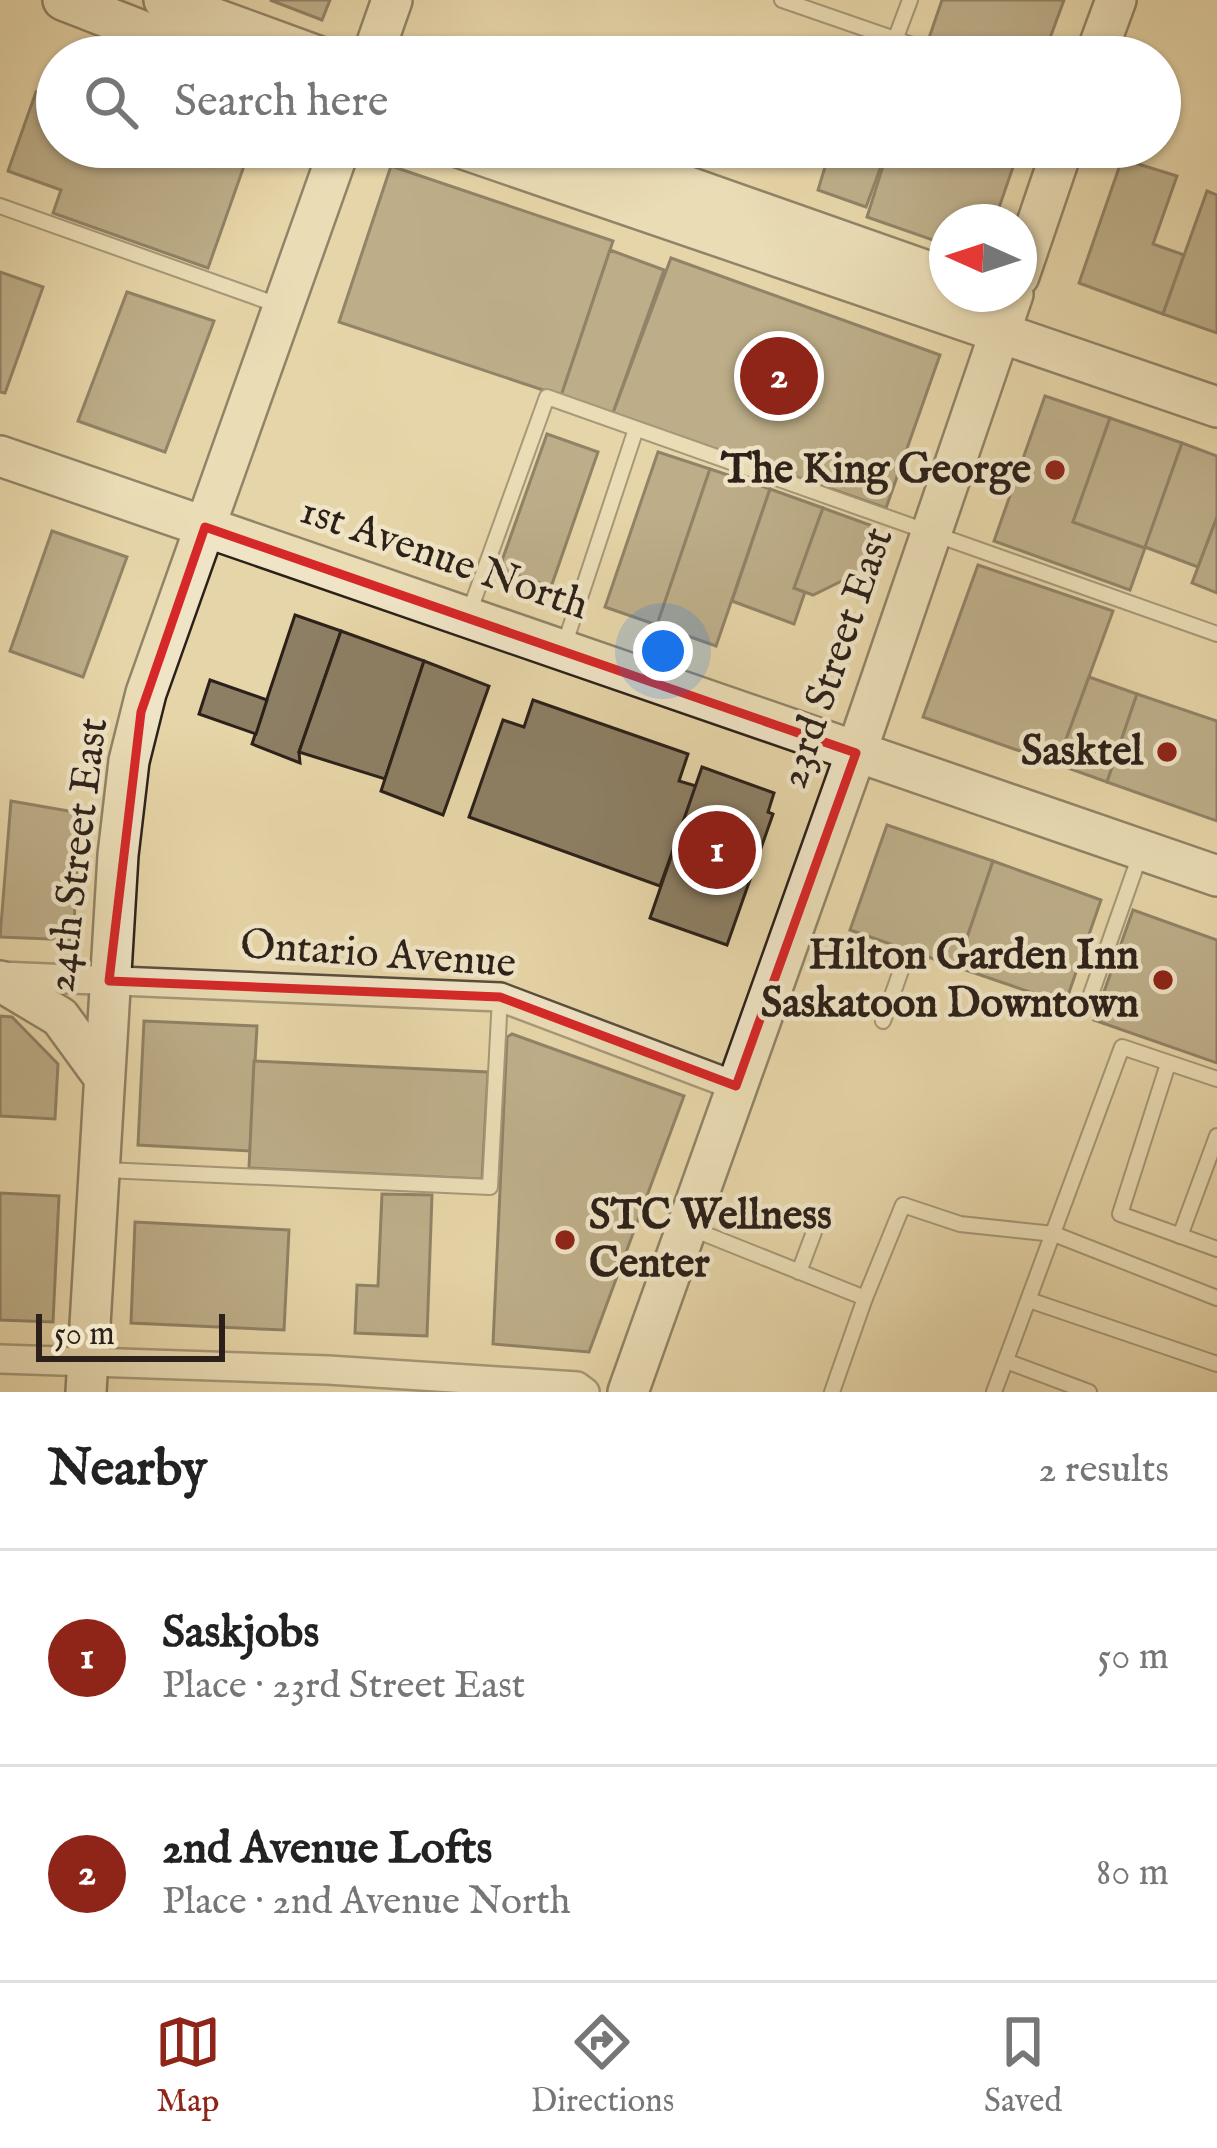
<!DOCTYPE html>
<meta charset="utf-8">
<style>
:root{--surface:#fff;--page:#f6f6f6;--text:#222;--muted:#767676;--line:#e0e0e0;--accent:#8f2418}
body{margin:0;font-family:"IM FELL English",serif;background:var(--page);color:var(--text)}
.compass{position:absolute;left:929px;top:204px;width:108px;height:108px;border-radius:50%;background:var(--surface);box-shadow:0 3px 9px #0004;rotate:273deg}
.scale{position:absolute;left:36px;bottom:30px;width:189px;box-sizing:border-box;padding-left:12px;border:6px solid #2c211a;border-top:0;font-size:33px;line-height:42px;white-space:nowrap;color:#2c211a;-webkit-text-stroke:9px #efe4c6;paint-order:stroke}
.you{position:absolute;left:663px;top:651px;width:42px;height:42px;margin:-30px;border:9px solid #fff;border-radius:50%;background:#1a73e8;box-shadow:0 0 0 18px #1a73e833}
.badge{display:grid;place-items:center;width:78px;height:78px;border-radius:50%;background:var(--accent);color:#fff;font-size:39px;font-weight:700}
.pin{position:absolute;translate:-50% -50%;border:6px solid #fff;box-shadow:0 3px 12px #0006}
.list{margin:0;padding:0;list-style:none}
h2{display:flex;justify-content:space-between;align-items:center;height:156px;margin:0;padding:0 48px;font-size:51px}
h2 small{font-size:39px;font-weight:400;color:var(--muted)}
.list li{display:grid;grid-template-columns:78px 1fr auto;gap:36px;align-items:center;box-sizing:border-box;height:216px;padding:0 48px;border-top:3px solid var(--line)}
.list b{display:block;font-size:45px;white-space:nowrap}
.list p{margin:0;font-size:39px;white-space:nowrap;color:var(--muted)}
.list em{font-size:39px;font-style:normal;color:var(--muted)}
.icon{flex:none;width:66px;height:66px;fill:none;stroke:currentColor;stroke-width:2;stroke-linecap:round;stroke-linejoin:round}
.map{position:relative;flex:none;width:1217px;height:1392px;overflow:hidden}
.search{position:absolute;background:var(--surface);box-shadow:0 3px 9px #0004;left:36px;right:36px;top:36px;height:132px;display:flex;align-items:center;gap:30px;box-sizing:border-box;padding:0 42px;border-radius:66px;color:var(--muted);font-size:45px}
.sheet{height:588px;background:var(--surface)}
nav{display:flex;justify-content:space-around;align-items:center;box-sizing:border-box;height:168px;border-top:3px solid var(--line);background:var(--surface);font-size:33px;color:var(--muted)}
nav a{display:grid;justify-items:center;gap:6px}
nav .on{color:var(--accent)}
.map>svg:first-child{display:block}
</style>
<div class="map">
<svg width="1217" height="1392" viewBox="0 0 1217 1392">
<rect width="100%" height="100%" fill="#e6d5a8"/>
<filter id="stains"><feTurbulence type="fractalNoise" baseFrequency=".00167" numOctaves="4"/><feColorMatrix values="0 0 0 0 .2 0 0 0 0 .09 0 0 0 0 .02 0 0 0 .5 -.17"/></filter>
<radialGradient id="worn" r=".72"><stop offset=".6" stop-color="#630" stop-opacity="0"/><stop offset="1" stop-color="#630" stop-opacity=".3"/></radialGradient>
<!-- building -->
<g fill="#8d7f64" stroke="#2c211a" stroke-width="3">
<path d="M 270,0 L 330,0 L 322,20 Z"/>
<path d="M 942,0 L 1064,0 L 1043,57 L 985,57 L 929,38 Z"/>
<path d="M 36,92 L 57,100 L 57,147 L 190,147 L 244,166 L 208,268 L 53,213 L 61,190 L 8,171 Z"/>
<path d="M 831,147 L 888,147 L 866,207 L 818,190 Z"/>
<path d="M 889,147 L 1020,147 L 994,222 L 947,222 L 947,245 L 867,217 Z"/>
<path d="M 1122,159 L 1177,176 L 1153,244 L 1184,255 L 1163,314 L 1079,283 Z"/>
<path d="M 391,166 L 613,241 L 561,396 L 339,322 Z"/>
<path d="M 1207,191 L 1217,195 L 1217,333 L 1163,314 Z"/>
<path d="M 610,250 L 664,270 L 613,413 L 561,396 Z"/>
<path d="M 671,258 L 940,355 L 886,508 L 613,413 Z"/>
<path d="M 0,272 L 43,287 L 5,393 L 0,392 Z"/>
<path d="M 127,292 L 214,321 L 165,452 L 78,421 Z"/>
<path d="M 1045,396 L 1110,418 L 1073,522 L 1145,548 L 1130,590 L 994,541 Z"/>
<path d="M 1110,418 L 1182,443 L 1145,548 L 1073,522 Z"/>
<path d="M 547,434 L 598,452 L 551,587 L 499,569 Z"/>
<path d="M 1182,443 L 1217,456 L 1217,517 L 1198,567 L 1145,547 Z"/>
<path d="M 658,452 L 710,469 L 657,625 L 605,607 Z"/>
<path d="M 710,469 L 770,489 L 716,646 L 657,625 Z"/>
<path d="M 770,489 L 823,508 L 794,588 L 805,592 L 794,624 L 732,601 Z"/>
<path d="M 823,508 L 878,528 L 862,571 L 813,595 L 794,588 Z"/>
<path d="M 1217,517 L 1217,593 L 1192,583 Z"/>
<path d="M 52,531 L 127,557 L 83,677 L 10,651 Z"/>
<path d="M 978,565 L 1113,611 L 1057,764 L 923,717 Z"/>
<path d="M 295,615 L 341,631 L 299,752 L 300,763 L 252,744 Z"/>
<path d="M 341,631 L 424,661 L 385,779 L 299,752 Z"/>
<path d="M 424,661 L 489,686 L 443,815 L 381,791 Z"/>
<path d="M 1089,677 L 1137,694 L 1107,782 L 1057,764 Z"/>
<path d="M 210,680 L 267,700 L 256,734 L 199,714 Z"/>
<path d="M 1137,694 L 1217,721 L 1217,821 L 1107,782 Z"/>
<path d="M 533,700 L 688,754 L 679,781 L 696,786 L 660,886 L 469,817 L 503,720 L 524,727 Z"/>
<path d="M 702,767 L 774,793 L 768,812 L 773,814 L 727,945 L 650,918 Z"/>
<path d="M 11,801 L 80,813 L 73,940 L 0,937 Z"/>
<path d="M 887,825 L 993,861 L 957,967 L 850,930 Z"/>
<path d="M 993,861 L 1101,900 L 1065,1004 L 957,967 Z"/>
<path d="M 1133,910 L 1217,940 L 1217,1063 L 1094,1020 Z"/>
<path d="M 0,1016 L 12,1017 L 58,1064 L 55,1119 L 0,1116 Z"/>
<path d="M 144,1021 L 257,1026 L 250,1151 L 138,1145 Z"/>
<path d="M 512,1034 L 684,1096 L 589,1352 L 493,1344 L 507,1037 Z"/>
<path d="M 254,1061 L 488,1072 L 482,1179 L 249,1168 Z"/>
<path d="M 0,1193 L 59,1196 L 53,1322 L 0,1320 Z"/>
<path d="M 382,1194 L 432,1195 L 427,1336 L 355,1333 L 357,1285 L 378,1286 Z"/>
<path d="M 135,1222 L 289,1230 L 284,1330 L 131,1323 Z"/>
</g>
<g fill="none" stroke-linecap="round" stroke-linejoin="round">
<!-- lane casing -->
<g stroke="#5a4e3e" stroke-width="18">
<g id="lane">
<path d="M 782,0 L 947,57"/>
<path d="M 895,40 L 910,0"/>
<path d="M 0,206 L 278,305"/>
<path d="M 469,613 L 547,397 L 1217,634"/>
<path d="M 564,646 L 636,429"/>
<path d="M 1089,1000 L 1140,855"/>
<path d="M 883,1021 L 903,965"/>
<path d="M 1168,1064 L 1120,1214 L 1217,1249"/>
<path d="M 105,1170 L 490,1187 L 500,997"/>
<path d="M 690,1228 L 865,1298 L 903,1205 L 960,1224 L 1054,1234 L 1217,1298"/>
<path d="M 1180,1236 L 1217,1136"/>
<path d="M 799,1272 L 814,1232"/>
<path d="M 1029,1300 L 1217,1364"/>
<path d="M 1006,1361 L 1089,1392"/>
<path d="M 832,1392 L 865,1298"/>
<path d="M 994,1392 L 1122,1047 L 1217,1079"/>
</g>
</g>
<!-- street casing -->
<g stroke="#5a4e3e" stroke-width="32">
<g id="street">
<path d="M 0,976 L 500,997 L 736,1086"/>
<path d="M 0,1359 L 328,1370 L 577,1386 L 585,1392"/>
</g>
</g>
<!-- secondary casing -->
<g stroke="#2c211a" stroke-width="44">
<g id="secondary">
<path d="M 63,0 L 209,57"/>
<path d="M 164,0 L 320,57"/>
<path d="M 372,57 L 392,0"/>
<path d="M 1095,57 L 1116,0"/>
<path d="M 458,147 L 1217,407"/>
<path d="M 575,147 L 947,278"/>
<path d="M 1019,276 L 1063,147"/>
<path d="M 0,456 L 1217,876"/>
<path d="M 0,981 L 60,1017 L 103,1076"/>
<path d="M 86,1392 L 118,855 L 129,761 L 146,693 L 340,147"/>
<path d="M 628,1392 L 856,753 L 1013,294"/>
</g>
</g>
<!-- lane -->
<use href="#lane" stroke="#efe4c6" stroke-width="14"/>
<!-- street -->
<use href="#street" stroke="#efe4c6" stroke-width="27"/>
<!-- secondary -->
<use href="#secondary" stroke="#efe4c6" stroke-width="39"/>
</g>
<!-- marked area -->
<path d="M0 0H1217V1392H0ZM 205,527 L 856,753 L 736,1086 L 500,997 L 109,981 L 141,712 Z" fill="#e6d5a8" fill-opacity=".55" fill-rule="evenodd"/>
<path fill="none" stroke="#d62828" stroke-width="9" stroke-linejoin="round" d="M 205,527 L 856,753 L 736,1086 L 500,997 L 109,981 L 141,712 Z"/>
<!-- markers -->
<g fill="#8f2418" stroke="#efe4c6" stroke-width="4.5">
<circle cx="1055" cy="470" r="12"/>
<circle cx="1167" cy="752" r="12"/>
<circle cx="1163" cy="980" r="12"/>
<circle cx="565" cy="1240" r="12"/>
</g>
<g text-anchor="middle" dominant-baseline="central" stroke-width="9" stroke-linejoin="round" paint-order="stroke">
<!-- poi labels -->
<g font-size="42" font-weight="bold" fill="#2c211a" stroke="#efe4c6" text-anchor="end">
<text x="1031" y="470">The King George</text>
<text x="1143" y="752">Sasktel</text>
<text x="1139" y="956">Hilton Garden Inn<tspan x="1139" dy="48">Saskatoon Downtown</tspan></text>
<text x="589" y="1216" text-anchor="start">STC Wellness<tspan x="589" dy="48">Center</tspan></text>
</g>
<!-- street labels -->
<g font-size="42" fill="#2c211a" stroke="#efe4c6">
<text transform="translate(444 559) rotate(19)">1st Avenue North</text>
<text transform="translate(837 658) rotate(-71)">23rd Street East</text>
<text transform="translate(78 855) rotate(-83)">24th Street East</text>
<text transform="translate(378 955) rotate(4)">Ontario Avenue</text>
</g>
</g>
<rect width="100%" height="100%" filter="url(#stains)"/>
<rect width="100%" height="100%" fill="url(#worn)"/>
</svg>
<svg class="compass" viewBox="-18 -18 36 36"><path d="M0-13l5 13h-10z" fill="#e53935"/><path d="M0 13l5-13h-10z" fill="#767676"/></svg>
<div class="scale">50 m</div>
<div class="you"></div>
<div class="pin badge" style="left:717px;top:850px">1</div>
<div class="pin badge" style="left:779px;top:376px">2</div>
<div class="search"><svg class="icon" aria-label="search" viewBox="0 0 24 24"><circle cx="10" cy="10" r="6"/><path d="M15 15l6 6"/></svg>Search here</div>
</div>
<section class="sheet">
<h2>Nearby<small>2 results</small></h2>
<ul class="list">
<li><span class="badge">1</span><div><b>Saskjobs</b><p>Place · 23rd Street East</p></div><em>50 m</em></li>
<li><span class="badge">2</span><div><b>2nd Avenue Lofts</b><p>Place · 2nd Avenue North</p></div><em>80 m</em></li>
</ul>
</section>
<nav>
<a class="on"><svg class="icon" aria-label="map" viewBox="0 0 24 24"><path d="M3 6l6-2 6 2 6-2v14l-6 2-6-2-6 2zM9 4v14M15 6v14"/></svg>Map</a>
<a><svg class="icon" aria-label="directions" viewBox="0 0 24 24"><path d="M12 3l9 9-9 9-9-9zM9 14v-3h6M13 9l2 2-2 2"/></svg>Directions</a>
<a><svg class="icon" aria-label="saved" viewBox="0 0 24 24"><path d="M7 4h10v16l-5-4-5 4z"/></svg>Saved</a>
</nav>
